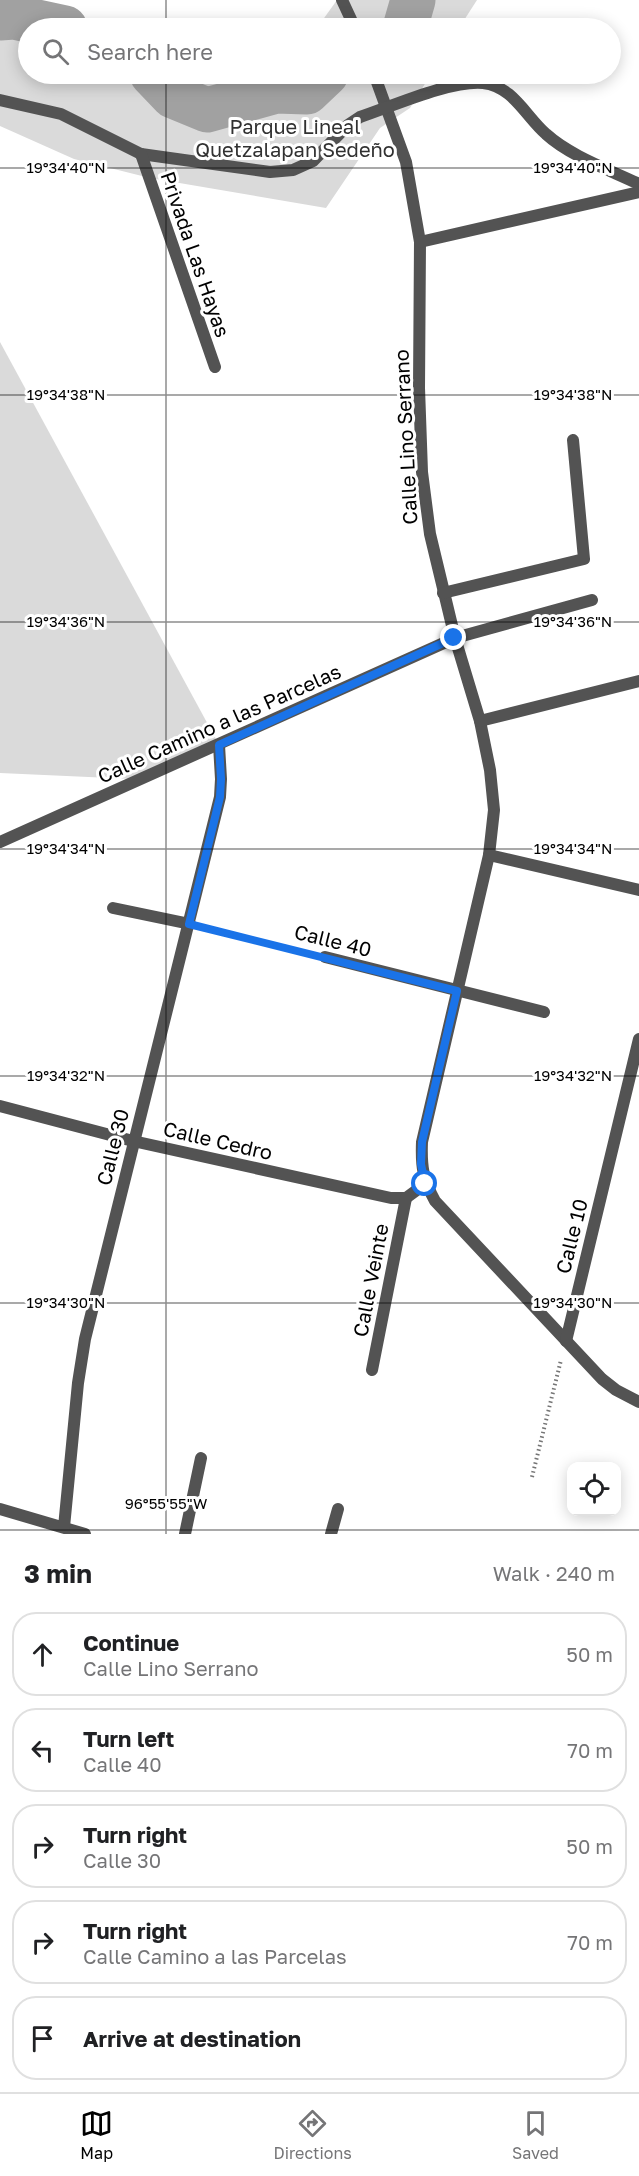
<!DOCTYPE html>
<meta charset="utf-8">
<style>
:root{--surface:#fff;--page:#f2f2f2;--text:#202124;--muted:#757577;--line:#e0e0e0;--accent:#000}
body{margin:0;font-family:"Golos Text",sans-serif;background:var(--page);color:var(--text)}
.controls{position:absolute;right:18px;bottom:18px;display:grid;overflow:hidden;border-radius:12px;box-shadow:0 3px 15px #0003}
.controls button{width:54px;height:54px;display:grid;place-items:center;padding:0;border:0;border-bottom:2px solid var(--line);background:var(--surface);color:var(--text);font:30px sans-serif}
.stop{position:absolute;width:18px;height:18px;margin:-14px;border:4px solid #1a73e8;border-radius:50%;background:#fff}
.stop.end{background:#1a73e8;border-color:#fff;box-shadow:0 2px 6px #0008}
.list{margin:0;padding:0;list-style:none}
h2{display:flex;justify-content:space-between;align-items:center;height:78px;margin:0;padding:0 24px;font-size:26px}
h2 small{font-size:20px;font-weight:400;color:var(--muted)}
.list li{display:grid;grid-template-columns:39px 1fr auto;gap:18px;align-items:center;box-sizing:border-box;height:84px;margin:0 12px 12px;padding:0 12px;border:2px solid var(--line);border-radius:24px}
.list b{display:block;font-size:22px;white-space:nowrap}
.list p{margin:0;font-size:20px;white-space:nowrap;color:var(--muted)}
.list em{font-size:20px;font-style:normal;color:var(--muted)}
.icon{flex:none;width:33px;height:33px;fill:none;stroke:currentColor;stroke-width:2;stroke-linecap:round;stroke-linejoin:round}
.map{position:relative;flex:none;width:639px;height:1534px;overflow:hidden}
.search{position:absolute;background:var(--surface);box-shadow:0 3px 15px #0003;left:18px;right:18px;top:18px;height:66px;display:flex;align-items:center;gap:15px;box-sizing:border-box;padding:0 21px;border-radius:33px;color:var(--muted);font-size:22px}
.sheet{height:558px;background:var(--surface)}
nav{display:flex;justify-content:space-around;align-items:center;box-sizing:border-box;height:84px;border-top:2px solid var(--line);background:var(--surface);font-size:16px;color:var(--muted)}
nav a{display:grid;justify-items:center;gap:3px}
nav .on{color:var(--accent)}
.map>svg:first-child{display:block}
</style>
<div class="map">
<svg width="639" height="1534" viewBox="0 0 639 1534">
<rect width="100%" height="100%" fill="#fff"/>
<!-- green -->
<g fill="#dadada">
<path d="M 337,0 L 477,0 L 459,28 L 317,28 Z"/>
<path d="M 0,4 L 62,28 L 28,28 L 28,74 L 214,74 L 260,76 L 264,74 L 431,74 L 410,108 L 380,128 L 326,208 L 150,178 L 74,159 L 0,126 Z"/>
<path d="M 0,342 L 217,741 L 133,779 L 0,773 Z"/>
</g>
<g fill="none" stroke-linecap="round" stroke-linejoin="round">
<!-- river -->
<g stroke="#a1a1a1" stroke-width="45">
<path d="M 0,18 L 14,17 L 65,28"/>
<path d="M 405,28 L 413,0"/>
<path d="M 152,74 L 173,96 L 207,110 L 276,91 L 307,92 L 326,74"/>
</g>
<!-- path -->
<g stroke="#757575" stroke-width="4" stroke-dasharray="1.5 3" stroke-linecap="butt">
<path d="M 205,928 L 308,953"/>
<path d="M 532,1477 L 561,1360"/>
</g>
<!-- street -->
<g stroke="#535353" stroke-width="12">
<path d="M 342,0 L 355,28"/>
<path d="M 374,74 L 406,162 L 420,242 L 419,388 L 422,472 L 430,534 L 455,638 L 480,721 L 490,770 L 494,810 L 489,855 L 422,1142 C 421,1167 423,1179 435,1201 L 602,1379 L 616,1390 L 639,1402"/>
<path d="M 0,100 L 61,114 L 141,154 L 270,172 L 293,170 L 313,161 L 348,125 L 360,117 C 393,106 451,80 483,83 C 513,86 526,117 546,134 C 570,156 610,170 639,184"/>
<path d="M 141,154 L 215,367"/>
<path d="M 420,242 L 639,192"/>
<path d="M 443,593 L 584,559 L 573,440"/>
<path d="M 480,721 L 639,681"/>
<path d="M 0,842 L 455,638 L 592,600"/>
<path d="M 489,855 L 639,890"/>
<path d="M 113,908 L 190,924"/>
<path d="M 325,957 L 544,1012"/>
<path d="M 0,1106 L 133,1141 L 391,1198 L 406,1198 L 425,1184"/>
<path d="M 566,1341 L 639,1039"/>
<path d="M 372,1370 L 406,1198"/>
<path d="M 0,1509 L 85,1534"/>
<path d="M 64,1527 L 78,1383 L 85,1339 L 220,797 L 221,779 L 219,745"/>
<path d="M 185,1534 L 201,1458"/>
<path d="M 331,1534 L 338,1509"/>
</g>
</g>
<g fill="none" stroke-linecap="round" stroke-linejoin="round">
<!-- route -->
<path stroke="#1a73e8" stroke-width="8" d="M 425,1184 L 421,1164 L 422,1142 L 457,991 L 189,924 L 220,797 L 221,779 L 219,745 L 454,638"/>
</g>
<!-- ticks -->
<path fill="none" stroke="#000" stroke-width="1.5" stroke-opacity="0.45" d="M 166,0 L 166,28M 166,74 L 166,1534M 0,168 L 639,168M 0,395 L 639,395M 0,622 L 639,622M 0,849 L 639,849M 0,1076 L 639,1076M 0,1303 L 639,1303M 0,1530 L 639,1530"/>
<g text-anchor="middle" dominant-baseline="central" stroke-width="6" stroke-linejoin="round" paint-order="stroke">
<!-- park labels -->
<g font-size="20" fill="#313131" stroke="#fff">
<text x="295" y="126">Parque Lineal<tspan x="295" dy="23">Quetzalapan Sedeño</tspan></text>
</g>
<!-- street labels -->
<g font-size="20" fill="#000" stroke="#fff">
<text transform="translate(196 254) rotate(71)">Privada Las Hayas</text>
<text transform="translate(405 437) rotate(-93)">Calle Lino Serrano</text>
<text transform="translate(219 723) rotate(-24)">Calle Camino a las Parcelas</text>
<text transform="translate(333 940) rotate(14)">Calle 40</text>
<text transform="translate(218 1140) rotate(13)">Calle Cedro</text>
<text transform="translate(112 1147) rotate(-76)">Calle 30</text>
<text transform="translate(571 1236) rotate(-76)">Calle 10</text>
<text transform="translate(370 1280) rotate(-79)">Calle Veinte</text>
</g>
</g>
<g font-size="15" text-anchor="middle" fill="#000" stroke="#fff" stroke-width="6" stroke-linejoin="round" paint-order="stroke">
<text x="66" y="173">19°34'40"N</text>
<text x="573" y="173">19°34'40"N</text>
<text x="66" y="400">19°34'38"N</text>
<text x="573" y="400">19°34'38"N</text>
<text x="66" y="627">19°34'36"N</text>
<text x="573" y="627">19°34'36"N</text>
<text x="66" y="854">19°34'34"N</text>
<text x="573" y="854">19°34'34"N</text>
<text x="66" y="1081">19°34'32"N</text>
<text x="573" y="1081">19°34'32"N</text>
<text x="66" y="1308">19°34'30"N</text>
<text x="573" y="1308">19°34'30"N</text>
<text x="166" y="1509">96°55'55"W</text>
</g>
</svg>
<div class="controls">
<button><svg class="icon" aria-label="locate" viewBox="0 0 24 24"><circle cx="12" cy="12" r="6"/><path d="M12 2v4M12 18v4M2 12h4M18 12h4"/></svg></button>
</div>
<div class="stop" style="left:425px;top:1184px"></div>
<div class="stop end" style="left:454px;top:638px"></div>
<div class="search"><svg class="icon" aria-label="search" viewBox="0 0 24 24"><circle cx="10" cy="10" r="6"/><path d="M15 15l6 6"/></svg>Search here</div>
</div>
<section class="sheet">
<h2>3 min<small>Walk · 240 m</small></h2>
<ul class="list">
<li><svg class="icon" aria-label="ahead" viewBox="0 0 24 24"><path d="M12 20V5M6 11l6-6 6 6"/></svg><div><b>Continue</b><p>Calle Lino Serrano</p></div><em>50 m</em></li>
<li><svg class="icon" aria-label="left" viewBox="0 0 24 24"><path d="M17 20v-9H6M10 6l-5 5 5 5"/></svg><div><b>Turn left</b><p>Calle 40</p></div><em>70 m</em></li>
<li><svg class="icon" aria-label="right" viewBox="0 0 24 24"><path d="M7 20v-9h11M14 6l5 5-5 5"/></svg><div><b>Turn right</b><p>Calle 30</p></div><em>50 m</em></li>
<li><svg class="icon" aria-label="right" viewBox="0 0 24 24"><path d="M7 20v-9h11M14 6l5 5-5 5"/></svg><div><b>Turn right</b><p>Calle Camino a las Parcelas</p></div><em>70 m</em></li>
<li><svg class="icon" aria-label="arrive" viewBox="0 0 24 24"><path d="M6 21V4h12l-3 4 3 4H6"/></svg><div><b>Arrive at destination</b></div></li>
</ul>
</section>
<nav>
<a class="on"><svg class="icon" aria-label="map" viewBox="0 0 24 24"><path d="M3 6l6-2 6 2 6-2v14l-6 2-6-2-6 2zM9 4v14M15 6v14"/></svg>Map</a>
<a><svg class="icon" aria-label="directions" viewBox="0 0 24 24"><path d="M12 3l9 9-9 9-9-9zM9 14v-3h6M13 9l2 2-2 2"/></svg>Directions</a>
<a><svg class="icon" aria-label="saved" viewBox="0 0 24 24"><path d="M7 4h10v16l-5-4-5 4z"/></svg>Saved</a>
</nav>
